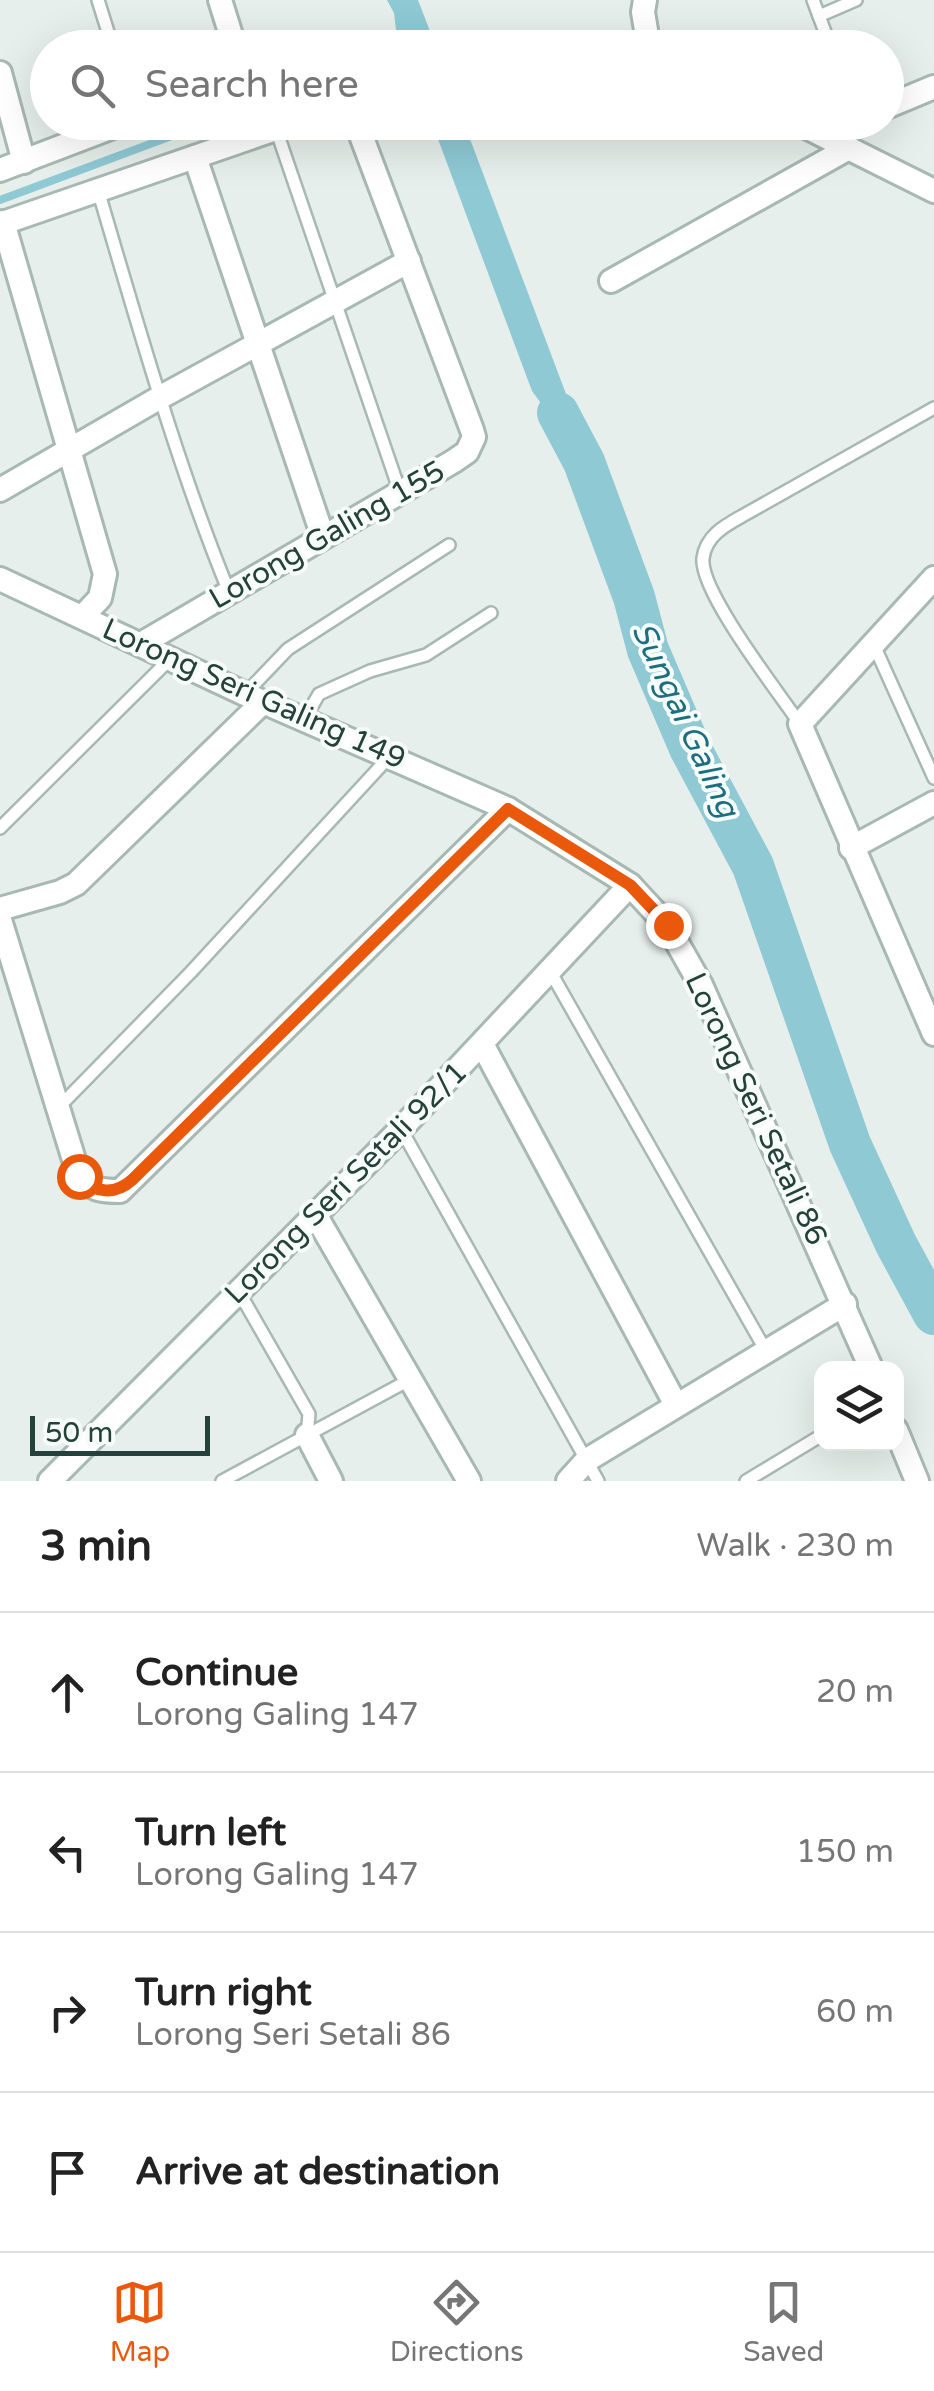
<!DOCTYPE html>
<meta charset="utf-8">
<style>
:root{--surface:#fff;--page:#f6f6f6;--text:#222;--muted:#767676;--line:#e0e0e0;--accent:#ea580c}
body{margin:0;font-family:"Varela Round",sans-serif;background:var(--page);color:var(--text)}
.controls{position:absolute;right:30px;bottom:30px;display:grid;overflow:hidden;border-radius:20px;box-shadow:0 10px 40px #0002}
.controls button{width:90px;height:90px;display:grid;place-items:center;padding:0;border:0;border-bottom:2px solid var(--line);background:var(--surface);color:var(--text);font:50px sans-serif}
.scale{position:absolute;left:30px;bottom:25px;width:180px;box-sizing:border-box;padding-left:10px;border:5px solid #24423a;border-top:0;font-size:28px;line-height:35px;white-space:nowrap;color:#24423a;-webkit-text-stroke:8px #f7fbf9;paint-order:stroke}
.stop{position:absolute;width:30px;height:30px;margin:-22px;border:8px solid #ea580c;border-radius:50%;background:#fff}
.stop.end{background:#ea580c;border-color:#fff;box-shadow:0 2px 10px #0008}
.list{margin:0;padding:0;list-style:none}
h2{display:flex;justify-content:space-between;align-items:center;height:130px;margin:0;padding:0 40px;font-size:42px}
h2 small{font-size:32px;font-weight:400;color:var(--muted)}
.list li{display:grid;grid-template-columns:65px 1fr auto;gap:30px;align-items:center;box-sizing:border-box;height:160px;padding:0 40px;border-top:2px solid var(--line)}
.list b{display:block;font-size:38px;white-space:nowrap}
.list p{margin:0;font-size:32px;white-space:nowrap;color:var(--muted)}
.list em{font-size:32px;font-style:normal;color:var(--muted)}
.icon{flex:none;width:55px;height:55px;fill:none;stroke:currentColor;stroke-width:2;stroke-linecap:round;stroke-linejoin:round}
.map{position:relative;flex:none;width:934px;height:1481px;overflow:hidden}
.search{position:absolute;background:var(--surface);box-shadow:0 10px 40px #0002;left:30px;right:30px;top:30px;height:110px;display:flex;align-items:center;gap:25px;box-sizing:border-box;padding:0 35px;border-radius:55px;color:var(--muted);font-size:38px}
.sheet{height:770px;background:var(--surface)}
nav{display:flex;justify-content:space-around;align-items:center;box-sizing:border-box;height:140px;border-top:2px solid var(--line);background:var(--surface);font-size:28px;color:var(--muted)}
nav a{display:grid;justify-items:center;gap:5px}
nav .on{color:var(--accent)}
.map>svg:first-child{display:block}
</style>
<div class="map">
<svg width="934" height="1481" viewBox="0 0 934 1481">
<rect width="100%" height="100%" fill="#e6efeb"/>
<!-- water -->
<g fill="#8ec9d4">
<path d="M 387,0 L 418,0 L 436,47 L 398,47 L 394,13 Z"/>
<path d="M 432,123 L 464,123 L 566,394 L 584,462 L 532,391 Z"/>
</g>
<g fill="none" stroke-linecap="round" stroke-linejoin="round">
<!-- stream -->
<path stroke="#8ec9d4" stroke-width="8" d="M 0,200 L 209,122"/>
<!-- river -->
<path stroke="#8ec9d4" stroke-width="42" d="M 558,413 L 584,462 L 634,597 L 648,650 L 690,748 L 753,866 L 850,1144 L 896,1244 L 934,1314"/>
<!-- lane casing -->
<g stroke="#a8b8b2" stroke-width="16">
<g id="lane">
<path d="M 98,0 L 113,48"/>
<path d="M 813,0 L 831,48"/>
<path d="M 819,16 L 856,0"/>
<path d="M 276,129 L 400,492"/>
<path d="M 98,190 C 138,325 176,462 229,592"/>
<path d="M 873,643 L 934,778"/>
<path d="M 245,694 L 288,649 L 449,545"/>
<path d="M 305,718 L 319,694 L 370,671 L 426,655 L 491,613"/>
<path d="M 800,724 C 779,693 699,591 703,558 C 706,535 726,525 744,515 L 934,408"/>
<path d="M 0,828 L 171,658"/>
<path d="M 550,971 L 766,1351"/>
<path d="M 60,1106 L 191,972 L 390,756"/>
<path d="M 401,1129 L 598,1481"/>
<path d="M 239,1292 L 309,1414 L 307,1435"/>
<path d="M 222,1481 L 411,1379"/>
<path d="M 746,1481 L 822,1435"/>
</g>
</g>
<!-- street casing -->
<g stroke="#a8b8b2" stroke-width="28">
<g id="street">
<path d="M 220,0 L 235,48"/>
<path d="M 645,0 L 643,12 L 649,48"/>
<path d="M 0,73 L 24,162"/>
<path d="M 886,107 L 934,87"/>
<path d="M 796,122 L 934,191"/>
<path d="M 821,134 L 850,122"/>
<path d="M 195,157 L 323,537"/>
<path d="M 0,170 L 126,122"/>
<path d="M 3,222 L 105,574 L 100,598 L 83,616"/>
<path d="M 0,224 L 296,122"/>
<path d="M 611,281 L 849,148"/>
<path d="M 0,490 L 159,398 L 409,261"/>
<path d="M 934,578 L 800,724 L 934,1034"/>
<path d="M 0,579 L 245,694 L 508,809 L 630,885 L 667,925 L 701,985 L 871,1368"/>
<path d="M 141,644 L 454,461 L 467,452 L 474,437 L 472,430 L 356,122"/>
<path d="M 851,848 L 934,803"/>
<path d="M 0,909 L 60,892 L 76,884 L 263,702"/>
<path d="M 0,920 L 79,1176 C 91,1190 102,1191 120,1191 L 508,809"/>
<path d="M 482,1044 L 676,1405"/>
<path d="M 316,1216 L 469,1481"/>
<path d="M 896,1430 L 917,1481"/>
<path d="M 307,1435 L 331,1481"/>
<path d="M 50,1481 L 401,1129 L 630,885"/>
<path d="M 568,1481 L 587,1460 L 845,1304"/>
</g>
</g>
<!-- lane -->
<use href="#lane" stroke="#fff" stroke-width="11"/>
<!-- street -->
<use href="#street" stroke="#fff" stroke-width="22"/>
</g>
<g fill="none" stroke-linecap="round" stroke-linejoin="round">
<!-- route -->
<path stroke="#ea580c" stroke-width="12" d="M 79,1176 C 95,1194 115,1195 132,1180 L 508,809 L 630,885 L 668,925"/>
</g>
<g text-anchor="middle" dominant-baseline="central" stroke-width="8" stroke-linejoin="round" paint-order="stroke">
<!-- street labels -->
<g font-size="30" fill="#24423a" stroke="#f7fbf9">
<text transform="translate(327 535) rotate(-30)">Lorong Galing 155</text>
<text transform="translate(254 694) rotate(24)">Lorong Seri Galing 149</text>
<text transform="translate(756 1109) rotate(65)">Lorong Seri Setali 86</text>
<text transform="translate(346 1183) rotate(-45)">Lorong Seri Setali 92/1</text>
</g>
<!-- water labels -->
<g font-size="32" font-style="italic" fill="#1c6f80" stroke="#f7fbf9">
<text transform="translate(685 720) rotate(65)">Sungai Galing</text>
</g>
</g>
</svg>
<div class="controls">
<button><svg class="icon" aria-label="layers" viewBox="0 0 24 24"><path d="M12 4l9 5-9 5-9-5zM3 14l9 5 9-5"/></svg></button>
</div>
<div class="scale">50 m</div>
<div class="stop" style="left:79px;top:1176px"></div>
<div class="stop end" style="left:668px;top:925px"></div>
<div class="search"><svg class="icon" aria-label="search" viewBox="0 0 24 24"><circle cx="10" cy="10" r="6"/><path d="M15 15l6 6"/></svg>Search here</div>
</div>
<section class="sheet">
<h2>3 min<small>Walk · 230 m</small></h2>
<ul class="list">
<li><svg class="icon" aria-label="ahead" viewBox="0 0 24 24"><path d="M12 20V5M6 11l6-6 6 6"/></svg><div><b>Continue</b><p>Lorong Galing 147</p></div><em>20 m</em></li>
<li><svg class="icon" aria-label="left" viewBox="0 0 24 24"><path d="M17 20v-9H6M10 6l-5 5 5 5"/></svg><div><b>Turn left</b><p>Lorong Galing 147</p></div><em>150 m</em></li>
<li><svg class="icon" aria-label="right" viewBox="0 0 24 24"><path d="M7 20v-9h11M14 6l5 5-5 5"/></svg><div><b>Turn right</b><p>Lorong Seri Setali 86</p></div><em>60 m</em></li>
<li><svg class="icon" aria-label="arrive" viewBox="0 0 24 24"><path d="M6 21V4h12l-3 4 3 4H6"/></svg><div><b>Arrive at destination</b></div></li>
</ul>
</section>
<nav>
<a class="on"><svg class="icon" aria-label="map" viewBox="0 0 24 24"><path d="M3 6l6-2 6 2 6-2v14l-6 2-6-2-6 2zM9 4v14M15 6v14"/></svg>Map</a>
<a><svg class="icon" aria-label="directions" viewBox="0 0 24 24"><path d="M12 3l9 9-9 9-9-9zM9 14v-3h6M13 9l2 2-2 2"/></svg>Directions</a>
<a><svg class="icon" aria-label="saved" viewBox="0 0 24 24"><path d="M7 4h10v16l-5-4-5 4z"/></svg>Saved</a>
</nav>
